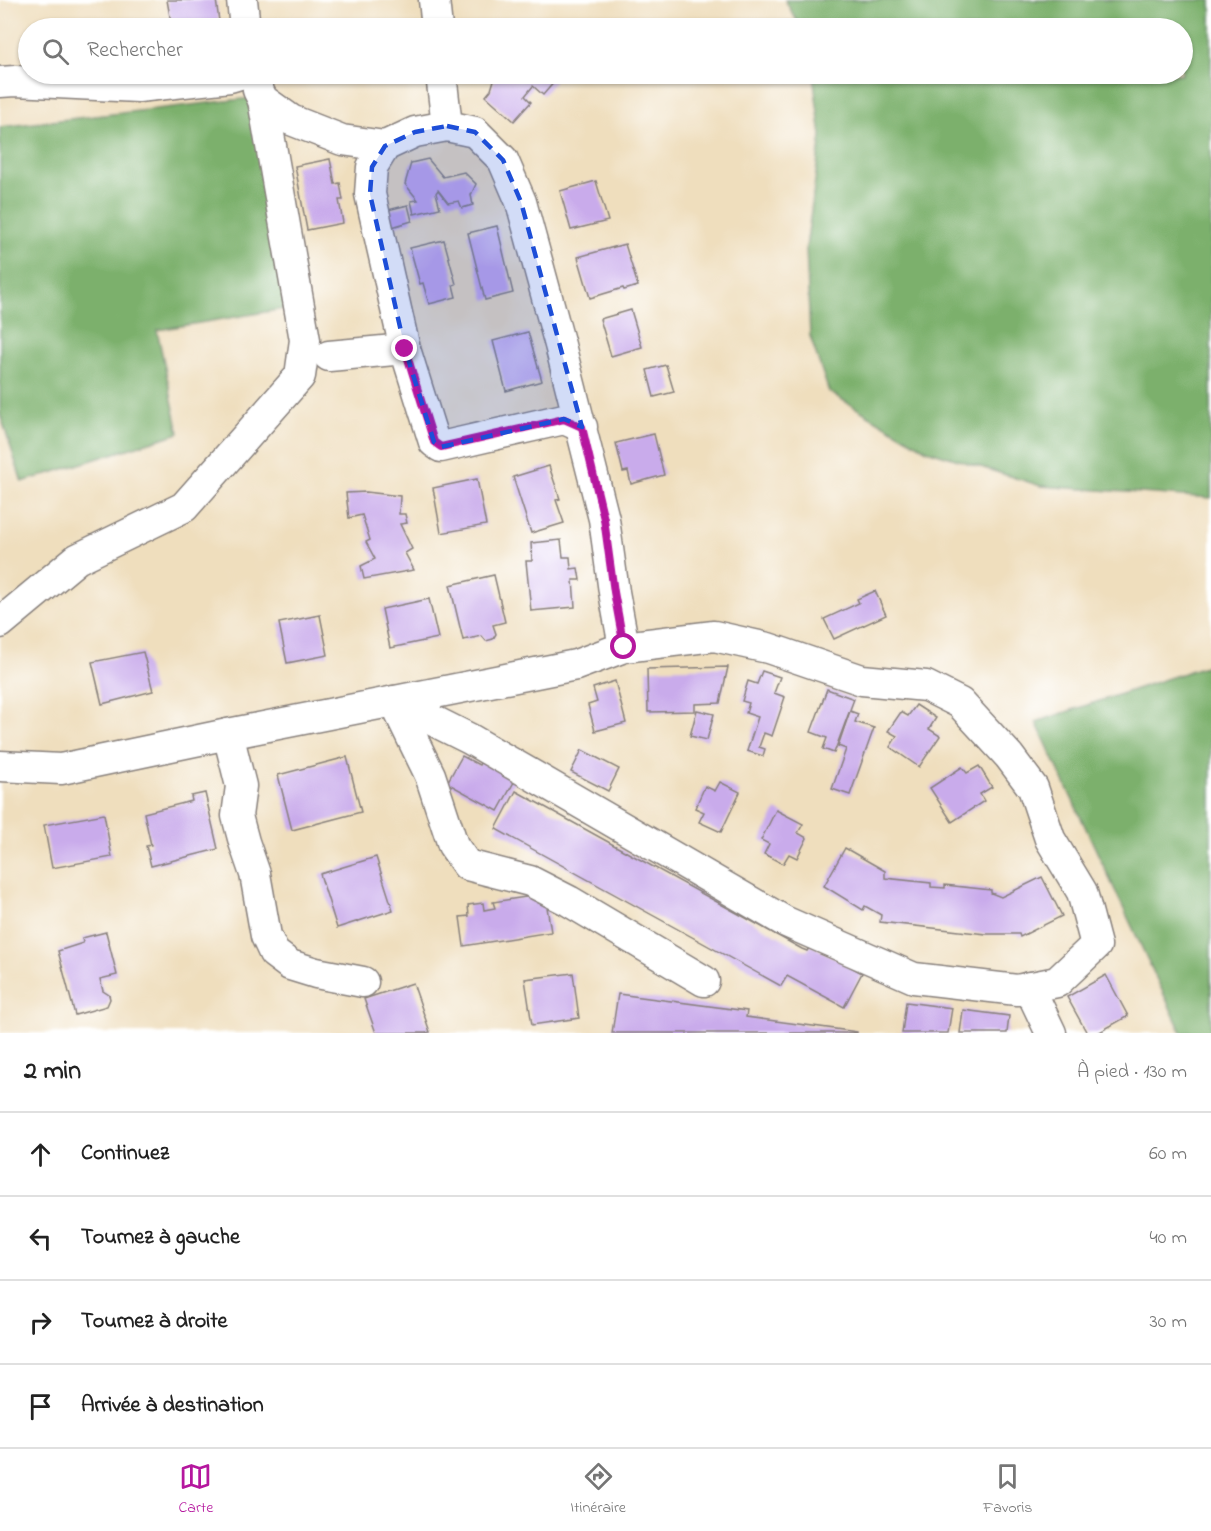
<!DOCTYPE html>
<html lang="fr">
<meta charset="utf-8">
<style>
:root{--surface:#fff;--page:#f2f2f2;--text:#222;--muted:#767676;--line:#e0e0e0;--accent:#b5179e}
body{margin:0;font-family:"Indie Flower",sans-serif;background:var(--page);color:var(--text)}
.stop{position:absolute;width:18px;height:18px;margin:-14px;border:4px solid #b5179e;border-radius:50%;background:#fff}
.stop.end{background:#b5179e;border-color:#fff;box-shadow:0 2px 6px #0008}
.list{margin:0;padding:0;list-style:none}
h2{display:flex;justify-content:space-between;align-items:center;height:78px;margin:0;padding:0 24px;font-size:26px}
h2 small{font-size:20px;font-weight:400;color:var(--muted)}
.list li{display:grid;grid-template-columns:39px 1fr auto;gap:18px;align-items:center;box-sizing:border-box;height:84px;padding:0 24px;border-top:2px solid var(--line)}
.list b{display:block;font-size:22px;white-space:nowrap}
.list em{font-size:20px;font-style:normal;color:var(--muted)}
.icon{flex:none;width:33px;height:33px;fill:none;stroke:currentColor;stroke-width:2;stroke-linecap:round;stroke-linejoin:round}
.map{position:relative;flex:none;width:1211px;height:1033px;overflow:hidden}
.search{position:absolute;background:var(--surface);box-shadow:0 2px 4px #0004;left:18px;right:18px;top:18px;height:66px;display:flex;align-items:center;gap:15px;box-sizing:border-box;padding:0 21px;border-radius:33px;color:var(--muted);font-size:22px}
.sheet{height:414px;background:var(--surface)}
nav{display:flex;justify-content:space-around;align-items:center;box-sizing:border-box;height:84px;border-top:2px solid var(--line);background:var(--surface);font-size:16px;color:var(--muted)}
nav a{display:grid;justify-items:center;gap:3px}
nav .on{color:var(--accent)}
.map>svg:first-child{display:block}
</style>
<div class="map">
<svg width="1211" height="1033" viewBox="0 0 1211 1033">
<rect width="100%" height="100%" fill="#fff"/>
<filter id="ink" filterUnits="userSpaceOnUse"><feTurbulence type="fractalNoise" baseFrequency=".0167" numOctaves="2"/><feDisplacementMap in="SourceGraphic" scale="12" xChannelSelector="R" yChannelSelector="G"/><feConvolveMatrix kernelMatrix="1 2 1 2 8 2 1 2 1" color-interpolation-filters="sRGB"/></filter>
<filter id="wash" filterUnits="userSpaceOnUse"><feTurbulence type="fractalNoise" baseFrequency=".008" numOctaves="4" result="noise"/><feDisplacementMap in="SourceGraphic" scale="24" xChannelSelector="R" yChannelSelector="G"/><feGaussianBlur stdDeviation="1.35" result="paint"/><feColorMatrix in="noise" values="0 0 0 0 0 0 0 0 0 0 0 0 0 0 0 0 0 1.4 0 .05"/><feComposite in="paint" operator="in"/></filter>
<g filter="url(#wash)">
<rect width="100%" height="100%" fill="#efdebd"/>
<!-- forest -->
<g fill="#7cb06c" stroke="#4f6954" stroke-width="1.5">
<path d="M 785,0 L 1211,0 L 1211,498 L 1041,486 L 927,450 L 829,392 L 810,336 L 806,248 L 821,136 L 813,74 L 1182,74 L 1182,28 L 801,28 Z"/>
<path d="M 251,98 L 290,308 L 157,330 L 179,433 L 22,482 L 0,414 L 0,127 Z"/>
<path d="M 1211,664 L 1211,1033 L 1182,1033 L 1036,722 Z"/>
</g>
<g id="blocks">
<!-- building -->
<g fill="#c9abeb">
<path d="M 167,0 L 216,0 L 220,28 L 172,28 Z"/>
<path d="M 498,74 L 519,74 L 522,76 L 524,74 L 546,74 L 555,81 L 543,95 L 533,86 L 525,96 L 531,102 L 514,121 L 486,96 L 491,90 L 495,77 Z"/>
<path d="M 330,159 L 335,184 L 340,183 L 343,200 L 339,200 L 343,223 L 307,230 L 295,166 Z"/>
<path d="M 428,159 L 443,177 L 464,172 L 476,184 L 471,195 L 473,205 L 462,208 L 459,201 L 448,203 L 438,190 L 436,193 L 440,208 L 414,214 L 411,201 L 418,200 L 405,184 L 411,163 Z"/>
<path d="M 596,181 L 608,221 L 571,230 L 560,191 Z"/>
<path d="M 408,205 L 412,221 L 392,227 L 388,210 Z"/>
<path d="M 497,226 L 513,293 L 485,300 L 468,233 Z"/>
<path d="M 444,240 L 456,284 L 453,285 L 456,297 L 429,304 L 423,283 L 420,284 L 410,248 Z"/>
<path d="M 625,244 L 638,286 L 624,290 L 623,288 L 590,298 L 578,257 Z"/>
<path d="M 631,310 L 642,347 L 611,356 L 600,319 Z"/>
<path d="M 528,332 L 542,381 L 506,391 L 493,341 Z"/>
<path d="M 666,365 L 674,392 L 654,397 L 647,370 Z"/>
<path d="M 654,434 L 664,475 L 631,484 L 628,471 L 623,472 L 616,443 Z"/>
<path d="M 549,466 L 560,499 L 556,500 L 564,523 L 531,533 L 513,477 Z"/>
<path d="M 477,479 L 486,525 L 441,533 L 433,488 Z"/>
<path d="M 366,492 L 400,496 L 399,514 L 405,514 L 407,523 L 400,524 L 412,549 L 405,553 L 414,570 L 364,579 L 361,566 L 375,559 L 366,542 L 370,540 L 362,515 L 349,518 L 346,493 Z"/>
<path d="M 561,540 L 563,557 L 570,557 L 571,569 L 578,568 L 580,580 L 573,580 L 575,607 L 531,611 L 526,561 L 532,561 L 531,543 Z"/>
<path d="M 494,575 L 505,622 L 493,625 L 496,634 L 493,639 L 486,641 L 482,636 L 463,640 L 450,585 Z"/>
<path d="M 875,591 L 886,615 L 834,639 L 824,619 L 859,603 L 857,599 Z"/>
<path d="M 429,599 L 438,638 L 390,648 L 382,609 Z"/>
<path d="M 320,615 L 328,655 L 287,663 L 279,623 Z"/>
<path d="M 143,652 L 153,691 L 102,704 L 92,662 Z"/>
<path d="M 728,667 L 720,703 L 695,704 L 695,711 L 648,712 L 647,669 Z"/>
<path d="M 762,671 L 780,677 L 774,693 L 785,697 L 772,736 L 764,733 L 759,747 L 765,749 L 763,756 L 747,751 L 758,717 L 746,713 L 749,703 L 742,701 L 748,681 L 757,684 Z"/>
<path d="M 615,681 L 626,723 L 595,731 L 588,705 L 597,702 L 593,688 Z"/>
<path d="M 827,689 L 854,699 L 834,753 L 823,749 L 827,738 L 811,732 Z"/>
<path d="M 916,705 L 936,718 L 929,729 L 940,736 L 919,767 L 890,747 L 897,736 L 888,731 L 901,712 L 908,716 Z"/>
<path d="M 697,710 L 714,714 L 707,740 L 690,736 Z"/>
<path d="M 850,711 L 858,714 L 855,722 L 874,728 L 850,795 L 832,789 L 846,749 L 838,746 Z"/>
<path d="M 582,750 L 619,769 L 608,791 L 571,772 Z"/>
<path d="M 485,754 L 519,773 L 498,811 L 447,783 L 462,756 L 479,765 Z"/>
<path d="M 347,757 L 361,812 L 292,830 L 278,775 Z"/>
<path d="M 979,766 L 992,787 L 980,794 L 984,801 L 952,822 L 930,788 L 962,767 L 967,773 Z"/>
<path d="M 720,782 L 740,792 L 721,832 L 699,822 L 704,812 L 695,808 L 705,786 L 715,791 Z"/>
<path d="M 516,791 L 802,949 L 807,951 L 811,945 L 862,973 L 844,1007 L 787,976 L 781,986 L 496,829 Z"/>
<path d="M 205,793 L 218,849 L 151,866 L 146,846 L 151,845 L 144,813 L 192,801 L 191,796 Z"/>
<path d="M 776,810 L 803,824 L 798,833 L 807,838 L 797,858 L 789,854 L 783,864 L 764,854 L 769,844 L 761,840 Z"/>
<path d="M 104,814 L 112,857 L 52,868 L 44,825 Z"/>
<path d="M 845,848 L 885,871 L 885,878 L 931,883 L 931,887 L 945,888 L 945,885 L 991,890 L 991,893 L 1001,897 L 1042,877 L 1062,916 L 1020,937 L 1019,934 L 986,934 L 880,922 L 881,915 L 865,906 L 863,910 L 824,886 Z"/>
<path d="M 376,857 L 393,910 L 337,928 L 320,874 Z"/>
<path d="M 539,895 L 546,901 L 551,932 L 464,946 L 460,917 L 469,916 L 468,905 L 483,903 L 484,910 L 495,908 L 493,902 Z"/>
<path d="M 106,932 L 117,975 L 100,979 L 103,991 L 109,995 L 110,999 L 107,1006 L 75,1015 L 58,951 L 83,943 L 82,938 Z"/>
<path d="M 573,973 L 579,1018 L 532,1025 L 525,979 Z"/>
<path d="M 1106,975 L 1128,1016 L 1098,1033 L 1087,1033 L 1067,997 Z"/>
<path d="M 413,983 L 430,1032 L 426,1033 L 376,1033 L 364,999 Z"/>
<path d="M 618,994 L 747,1011 L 746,1017 L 857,1032 L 857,1033 L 612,1033 Z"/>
<path d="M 906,1002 L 952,1008 L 948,1033 L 902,1033 Z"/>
<path d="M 963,1010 L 1009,1016 L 1007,1033 L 960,1033 Z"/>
</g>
</g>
</g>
<g filter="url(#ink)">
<use href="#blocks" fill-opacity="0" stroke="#88807c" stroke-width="1.5"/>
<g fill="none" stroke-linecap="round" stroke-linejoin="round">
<!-- minor casing -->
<g stroke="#88807c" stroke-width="33">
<g id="minor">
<path d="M 242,0 L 245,28"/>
<path d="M 434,0 L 437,28"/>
<path d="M 441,74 L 447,126"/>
<path d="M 0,82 L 15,81 L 138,87 L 230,77 L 240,74"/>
<path d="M 258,90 L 263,100 L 291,120 L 342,140 L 385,146"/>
<path d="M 329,356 L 405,349"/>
<path d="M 582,427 L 564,419 L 441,447 L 434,442 L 405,349 L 370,194 L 372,167 L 385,146 L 415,132 L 447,126 L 475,132 L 503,160 L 521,202 L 560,345 L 604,519 L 614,592 L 624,647"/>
<path d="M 0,623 L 77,559 L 184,507 L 300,376 L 305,340 L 263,100"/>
<path d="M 394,701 L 430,775 L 453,845 L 467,865 L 530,881 L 569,901 L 704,981"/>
<path d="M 228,734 L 241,786 L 237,816 L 244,842 L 255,874 L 266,936 L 274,953 L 290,965 L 316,973 L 363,982"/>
<path d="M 0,766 L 61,769 L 228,734 L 576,665 L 624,647 L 714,636 L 768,648 L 862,680 L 926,686 L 960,703 L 1009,756 L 1033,788 L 1050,839 L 1082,892 L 1096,945 L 1057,982 L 1017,990 L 914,978 L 784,921 L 470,739 L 394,701"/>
<path d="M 1029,987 L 1051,1033"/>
</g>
</g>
<!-- minor -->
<use href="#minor" stroke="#fff" stroke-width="30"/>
</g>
</g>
<g fill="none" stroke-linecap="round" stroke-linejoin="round" filter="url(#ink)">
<!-- route -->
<path stroke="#b5179e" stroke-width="8" d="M 405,349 L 434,442 L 441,447 L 564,419 L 582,427 L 604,519 L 614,592 L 624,647"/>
</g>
<!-- marked area -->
<path fill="#1d4ed8" fill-opacity="0.2" stroke="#1d4ed8" stroke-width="4.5" stroke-dasharray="12 8" stroke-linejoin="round" d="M 447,126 L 475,132 L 503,160 L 521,202 L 582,427 L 564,419 L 441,447 L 434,442 L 405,349 L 370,194 L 372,167 L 385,146 L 415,132 Z"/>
</svg>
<div class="stop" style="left:624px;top:647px"></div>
<div class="stop end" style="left:405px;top:349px"></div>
<div class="search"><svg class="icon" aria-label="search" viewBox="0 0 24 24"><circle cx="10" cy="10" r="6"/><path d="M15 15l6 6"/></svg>Rechercher</div>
</div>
<section class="sheet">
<h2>2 min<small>À pied · 130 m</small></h2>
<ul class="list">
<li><svg class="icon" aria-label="ahead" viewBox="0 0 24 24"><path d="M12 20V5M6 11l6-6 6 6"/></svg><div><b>Continuez</b></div><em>60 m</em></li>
<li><svg class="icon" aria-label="left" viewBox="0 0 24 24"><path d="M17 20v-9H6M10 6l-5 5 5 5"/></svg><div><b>Tournez à gauche</b></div><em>40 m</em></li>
<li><svg class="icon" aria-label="right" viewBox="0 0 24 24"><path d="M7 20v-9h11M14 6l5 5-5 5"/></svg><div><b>Tournez à droite</b></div><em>30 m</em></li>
<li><svg class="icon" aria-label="arrive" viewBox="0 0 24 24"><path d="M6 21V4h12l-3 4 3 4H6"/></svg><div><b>Arrivée à destination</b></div></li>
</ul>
</section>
<nav>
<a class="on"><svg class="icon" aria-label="map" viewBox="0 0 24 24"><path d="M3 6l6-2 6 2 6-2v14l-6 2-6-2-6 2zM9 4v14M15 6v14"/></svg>Carte</a>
<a><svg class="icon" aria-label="directions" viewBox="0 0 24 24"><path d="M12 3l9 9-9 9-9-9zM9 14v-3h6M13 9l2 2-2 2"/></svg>Itinéraire</a>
<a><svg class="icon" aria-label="saved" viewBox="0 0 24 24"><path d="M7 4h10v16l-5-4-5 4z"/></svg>Favoris</a>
</nav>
